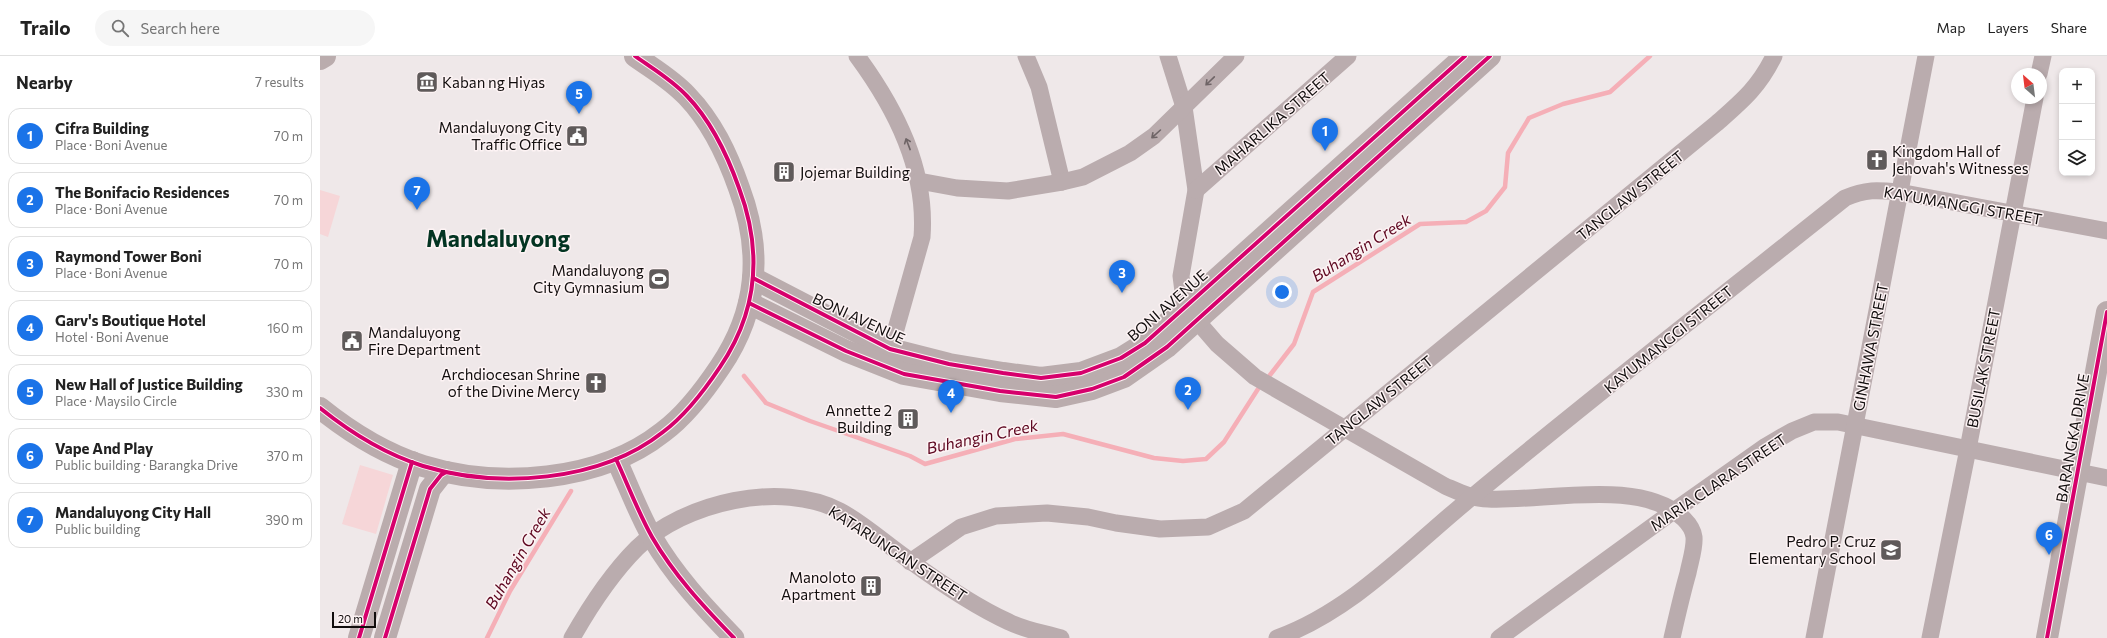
<!DOCTYPE html>
<meta charset="utf-8">
<style>
:root{--surface:#fff;--page:#f6f6f6;--text:#222;--muted:#767676;--line:#e0e0e0;--accent:#1a73e8}
body{margin:0;font-family:Commissioner,sans-serif;background:var(--page);color:var(--text)}
.controls{position:absolute;right:12px;top:12px;display:grid;overflow:hidden;border-radius:8px;box-shadow:0 2px 6px #0003}
.controls button{width:36px;height:36px;display:grid;place-items:center;padding:0;border:0;border-bottom:1px solid var(--line);background:var(--surface);color:var(--text);font:20px sans-serif}
.compass{position:absolute;left:1691px;top:12px;width:36px;height:36px;border-radius:50%;background:var(--surface);box-shadow:0 2px 6px #0003;rotate:332deg}
.scale{position:absolute;left:12px;bottom:10px;width:44px;box-sizing:border-box;padding-left:4px;border:2px solid #110d0d;border-top:0;font-size:11px;line-height:14px;white-space:nowrap;color:#110d0d;-webkit-text-stroke:3px #fdf3f4;paint-order:stroke}
.you{position:absolute;left:962px;top:236px;width:14px;height:14px;margin:-10px;border:3px solid #fff;border-radius:50%;background:#1a73e8;box-shadow:0 0 0 6px #1a73e833}
.badge{display:grid;place-items:center;width:26px;height:26px;border-radius:50%;background:var(--accent);color:#fff;font-size:13px;font-weight:700}
.pin{position:absolute;translate:-50% -33px;filter:drop-shadow(0 1px 2px #0008)}
.pin::after{content:'';position:absolute;top:21px;width:14px;height:12px;background:inherit;clip-path:polygon(0 0,100% 0,50% 100%)}
.list{margin:0;padding:0;list-style:none}
h2{display:flex;justify-content:space-between;align-items:center;height:52px;margin:0;padding:0 16px;font-size:17px}
h2 small{font-size:13px;font-weight:400;color:var(--muted)}
.list li{display:grid;grid-template-columns:26px 1fr auto;gap:12px;align-items:center;box-sizing:border-box;height:56px;margin:0 8px 8px;padding:0 8px;border:1px solid var(--line);border-radius:12px}
.list b{display:block;font-size:15px;white-space:nowrap}
.list p{margin:0;font-size:13px;white-space:nowrap;color:var(--muted)}
.list em{font-size:13px;font-style:normal;color:var(--muted)}
.icon{flex:none;width:22px;height:22px;fill:none;stroke:currentColor;stroke-width:2;stroke-linecap:round;stroke-linejoin:round}
.map{position:relative;flex:none;width:1787px;height:582px;overflow:hidden}
header{display:flex;align-items:center;gap:24px;box-sizing:border-box;height:56px;padding:0 20px;background:var(--surface);border-bottom:1px solid var(--line)}
header strong{font-size:19px}
nav{display:flex;gap:22px;margin-inline-start:auto;font-size:14px}
.search{width:280px;height:36px;background:var(--page);display:flex;align-items:center;gap:10px;box-sizing:border-box;padding:0 14px;border-radius:22px;color:var(--muted);font-size:15px}
main{display:flex}
aside{flex:1;background:var(--surface)}
.map>svg:first-child{display:block}
</style>
<header>
<strong>Trailo</strong>
<div class="search"><svg class="icon" aria-label="search" viewBox="0 0 24 24"><circle cx="10" cy="10" r="6"/><path d="M15 15l6 6"/></svg>Search here</div>
<nav><a>Map</a><a>Layers</a><a>Share</a></nav>
</header>
<main>
<aside>
<h2>Nearby<small>7 results</small></h2>
<ul class="list">
<li><span class="badge">1</span><div><b>Cifra Building</b><p>Place · Boni Avenue</p></div><em>70 m</em></li>
<li><span class="badge">2</span><div><b>The Bonifacio Residences</b><p>Place · Boni Avenue</p></div><em>70 m</em></li>
<li><span class="badge">3</span><div><b>Raymond Tower Boni</b><p>Place · Boni Avenue</p></div><em>70 m</em></li>
<li><span class="badge">4</span><div><b>Garv's Boutique Hotel</b><p>Hotel · Boni Avenue</p></div><em>160 m</em></li>
<li><span class="badge">5</span><div><b>New Hall of Justice Building</b><p>Place · Maysilo Circle</p></div><em>330 m</em></li>
<li><span class="badge">6</span><div><b>Vape And Play</b><p>Public building · Barangka Drive</p></div><em>370 m</em></li>
<li><span class="badge">7</span><div><b>Mandaluyong City Hall</b><p>Public building</p></div><em>390 m</em></li>
</ul>
</aside>
<div class="map">
<svg width="1787" height="582" viewBox="0 0 1787 582">
<rect width="100%" height="100%" fill="#efe8e9"/>
<!-- green -->
<g fill="#f6d6d8">
<path d="M 0,134 L 20,140 L 8,181 L 0,178 Z"/>
<path d="M 40,409 L 73,419 L 56,478 L 22,468 Z"/>
</g>
<g fill="none" stroke-linecap="round" stroke-linejoin="round">
<!-- stream -->
<g stroke="#f5afb7" stroke-width="4.5">
<path d="M 950,319 L 974,288 L 993,236 L 1100,168 L 1146,166 L 1166,155 L 1185,131 L 1188,97 L 1209,62 L 1243,48 L 1290,36 L 1330,0"/>
<path d="M 424,320 L 446,347 L 490,365 L 590,400 L 605,408 L 695,383 L 743,378 L 834,402 L 863,405 L 886,403 L 904,386 L 938,333"/>
<path d="M 167,582 L 190,535 L 251,435"/>
</g>
<!-- minor -->
<g stroke="#baacae" stroke-width="17">
<path d="M 537,0 C 576,53 607,114 602,181 L 567,305"/>
<path d="M 706,0 L 719,31 L 742,126"/>
<path d="M 848,0 L 864,51 L 876,134 L 861,220 L 865,251 L 897,288 L 935,321 L 1125,430 C 1139,436 1153,443 1168,443 C 1223,446 1321,421 1364,463 C 1369,468 1373,473 1374,481 C 1375,492 1370,506 1368,517 C 1362,538 1357,560 1352,582"/>
<path d="M 1719,18 L 1723,0"/>
<path d="M 599,125 L 637,132 L 688,135 L 742,126 L 763,121 L 810,97 L 834,80 L 916,0"/>
<path d="M 876,134 L 1028,0"/>
<path d="M 590,506 L 641,471 L 676,460 L 727,457 L 768,461 L 796,467 L 840,473 L 888,471 L 924,455 L 1397,67 C 1422,45 1439,31 1454,0"/>
<path d="M 252,582 C 269,552 293,516 317,492 C 364,446 461,424 520,455 C 543,467 567,489 589,504 C 619,526 656,551 689,566 C 705,574 724,577 741,582"/>
<path d="M 957,582 C 1034,554 1090,491 1152,441 C 1275,339 1401,241 1525,142 C 1546,133 1557,134 1579,136 L 1787,175"/>
<path d="M 1179,582 L 1355,454 L 1446,390 L 1472,375 L 1494,366 L 1518,366 L 1787,422"/>
<path d="M 1494,582 L 1606,0"/>
<path d="M 1610,582 L 1648,393 L 1715,42"/>
</g>
<!-- tertiary -->
<path stroke="#baacae" stroke-width="21" d="M 296,403 C 308,429 318,456 332,481 C 354,519 383,550 414,582"/>
<!-- secondary -->
<g stroke="#baacad" stroke-width="22">
<path d="M 0,3 L 5,0"/>
<path d="M 433,222 L 570,293 L 629,308 L 683,317 L 721,322 L 761,317 L 801,302 L 825,287 L 1145,0"/>
<path d="M 429,247 L 526,295 L 584,318 L 680,335 L 736,341 L 772,333 L 804,321 L 847,291 L 1170,0"/>
<path d="M 0,352 C 31,377 65,398 103,410 C 178,433 280,426 343,376 C 366,359 384,335 400,311 C 438,255 443,196 419,132 C 407,98 392,66 367,40 C 351,23 333,13 315,0"/>
<path d="M 39,582 L 92,406"/>
<path d="M 65,582 L 110,433 L 121,419 L 126,416"/>
<path d="M 1727,582 L 1787,256"/>
</g>
<!-- cycleway casing -->
<g stroke="#fdf3f4" stroke-width="6">
<g id="cycleway">
<path d="M 433,222 L 570,293 L 629,308 L 683,317 L 721,322 L 761,317 L 801,302 L 825,287 L 1145,0"/>
<path d="M 429,247 L 526,295 L 584,318 L 680,335 L 736,341 L 772,333 L 804,321 L 847,291 L 1170,0"/>
<path d="M 0,352 C 31,377 65,398 103,410 C 178,433 280,426 343,376 C 366,359 384,335 400,311 C 438,255 443,196 419,132 C 407,98 392,66 367,40 C 351,23 333,13 315,0"/>
<path d="M 296,403 C 308,429 318,456 332,481 C 354,519 383,550 414,582"/>
<path d="M 39,582 L 92,406"/>
<path d="M 65,582 L 110,433 L 121,419 L 126,416"/>
<path d="M 1727,582 L 1787,256"/>
</g>
</g>
<!-- cycleway -->
<use href="#cycleway" stroke="#d6006c" stroke-width="4"/>
</g>
<!-- one-way arrows -->
<defs><path id="oneway-shaft" d="M-6 0H5M1.5-3L5.5 0L1.5 3" fill="none" stroke-width="1.6" stroke-linecap="round" stroke-linejoin="round"/></defs>
<g stroke="#6e6466">
<use href="#oneway-shaft" transform="translate(890 25) rotate(136)"/>
<use href="#oneway-shaft" transform="translate(836 78) rotate(138)"/>
<use href="#oneway-shaft" transform="translate(588 88) rotate(-111)"/>
</g>
<!-- icons -->
<defs>
<g id="museum-square" transform="scale(1.15)"><rect x="-9" y="-9" width="18" height="18" rx="4" fill="#5f5a5a" stroke="#fdf3f4"/><path d="M0-6L6-3V-2H-6V-3ZM-5-1h2V3h-2ZM-1-1h2V3h-2ZM3-1h2V3H3ZM-6 4H6V6H-6Z" fill="#fff"/></g>
<g id="civic-square" transform="scale(1.15)"><rect x="-9" y="-9" width="18" height="18" rx="4" fill="#5f5a5a" stroke="#fdf3f4"/><path d="M-.6-6.5H3V-4.5H.6V-3L4-1V1h2V6H-6V1h2V-1L-.6-3ZM-1.2 2.5V6h2.4V2.5Z" fill="#fff"/></g>
<g id="church-square" transform="scale(1.15)"><rect x="-9" y="-9" width="18" height="18" rx="4" fill="#5f5a5a" stroke="#fdf3f4"/><path d="M-1.2-6h2.4v3.5h3.3v2.4h-3.3V6h-2.4V-.1h-3.3v-2.4h3.3Z" fill="#fff"/></g>
<g id="building-square" transform="scale(1.15)"><rect x="-9" y="-9" width="18" height="18" rx="4" fill="#5f5a5a" stroke="#fdf3f4"/><path d="M-4-6H4V6H1V3H-1V6H-4ZM-2.5-4.3h1.7v1.8h-1.7ZM.8-4.3h1.7v1.8H.8ZM-2.5-1h1.7V.8h-1.7ZM.8-1h1.7V.8H.8Z" fill="#fff"/></g>
<g id="stadium-square" transform="scale(1.15)"><rect x="-9" y="-9" width="18" height="18" rx="4" fill="#5f5a5a" stroke="#fdf3f4"/><path d="M0-5a6.5 5 0 1 0 0 10a6.5 5 0 1 0 0-10ZM-3.5-1.8h7v3.6h-7Z" fill="#fff"/></g>
<g id="school-square" transform="scale(1.15)"><rect x="-9" y="-9" width="18" height="18" rx="4" fill="#5f5a5a" stroke="#fdf3f4"/><path d="M0-5L7-2L0 1L-7-2ZM-4 1L0 2.5L4 1V4Q0 6-4 4Z" fill="#fff"/></g>
</defs>
<g fill-rule="evenodd">
<use href="#museum-square" x="107" y="26"/>
<use href="#civic-square" x="257" y="80"/>
<use href="#church-square" x="1557" y="104"/>
<use href="#building-square" x="464" y="116"/>
<use href="#stadium-square" x="339" y="223"/>
<use href="#civic-square" x="32" y="285"/>
<use href="#church-square" x="276" y="327"/>
<use href="#building-square" x="588" y="363"/>
<use href="#school-square" x="1571" y="494"/>
<use href="#building-square" x="551" y="530"/>
</g>
<g text-anchor="middle" dominant-baseline="central" stroke-width="3" stroke-linejoin="round" paint-order="stroke">
<!-- poi labels -->
<g font-size="15" fill="#110d0d" stroke="#fdf3f4" text-anchor="end">
<text x="122" y="26" text-anchor="start">Kaban ng Hiyas</text>
<text x="242" y="71">Mandaluyong City<tspan x="242" dy="17">Traffic Office</tspan></text>
<text x="1572" y="95" text-anchor="start">Kingdom Hall of<tspan x="1572" dy="17">Jehovah's Witnesses</tspan></text>
<text x="480" y="116" text-anchor="start">Jojemar Building</text>
<text x="324" y="214">Mandaluyong<tspan x="324" dy="17">City Gymnasium</tspan></text>
<text x="48" y="276" text-anchor="start">Mandaluyong<tspan x="48" dy="17">Fire Department</tspan></text>
<text x="260" y="318">Archdiocesan Shrine<tspan x="260" dy="17">of the Divine Mercy</tspan></text>
<text x="572" y="354">Annette 2<tspan x="572" dy="17">Building</tspan></text>
<text x="1556" y="485">Pedro P. Cruz<tspan x="1556" dy="17">Elementary School</tspan></text>
<text x="536" y="521">Manoloto<tspan x="536" dy="17">Apartment</tspan></text>
</g>
<!-- street labels -->
<g font-size="15" fill="#110d0d" stroke="#fdf3f4">
<text transform="translate(952 67) rotate(-41)">MAHARLIKA STREET</text>
<text transform="translate(1310 139) rotate(-39)">TANGLAW STREET</text>
<text transform="translate(1643 149) rotate(10)">KAYUMANGGI STREET</text>
<text transform="translate(847 249) rotate(-41)">BONI AVENUE</text>
<text transform="translate(539 262) rotate(25)">BONI AVENUE</text>
<text transform="translate(1348 283) rotate(-39)">KAYUMANGGI STREET</text>
<text transform="translate(1550 291) rotate(-79)">GINHAWA STREET</text>
<text transform="translate(1663 312) rotate(-79)">BUSILAK STREET</text>
<text transform="translate(1059 344) rotate(-39)">TANGLAW STREET</text>
<text transform="translate(1752 382) rotate(-80)">BARANGKA DRIVE</text>
<text transform="translate(1398 426) rotate(-34)">MARIA CLARA STREET</text>
<text transform="translate(578 497) rotate(33)">KATARUNGAN STREET</text>
</g>
<!-- water labels -->
<g font-size="16" font-style="italic" fill="#5d061f" stroke="#fdf3f4">
<text transform="translate(1041 191) rotate(-32)">Buhangin Creek</text>
<text transform="translate(662 380) rotate(-12)">Buhangin Creek</text>
<text transform="translate(197 502) rotate(-60)">Buhangin Creek</text>
</g>
<!-- town labels -->
<g font-size="23" font-weight="bold" fill="#033422" stroke="#fdf3f4">
<text x="178" y="182">Mandaluyong</text>
</g>
</g>
</svg>
<div class="controls">
<button>+</button>
<button>−</button>
<button><svg class="icon" aria-label="layers" viewBox="0 0 24 24"><path d="M12 4l9 5-9 5-9-5zM3 14l9 5 9-5"/></svg></button>
</div>
<svg class="compass" viewBox="-18 -18 36 36"><path d="M0-13l5 13h-10z" fill="#e53935"/><path d="M0 13l5-13h-10z" fill="#767676"/></svg>
<div class="scale">20 m</div>
<div class="you"></div>
<div class="pin badge" style="left:1005px;top:95px">1</div>
<div class="pin badge" style="left:868px;top:354px">2</div>
<div class="pin badge" style="left:802px;top:237px">3</div>
<div class="pin badge" style="left:631px;top:357px">4</div>
<div class="pin badge" style="left:259px;top:58px">5</div>
<div class="pin badge" style="left:1729px;top:499px">6</div>
<div class="pin badge" style="left:97px;top:154px">7</div>
</div>
</main>
